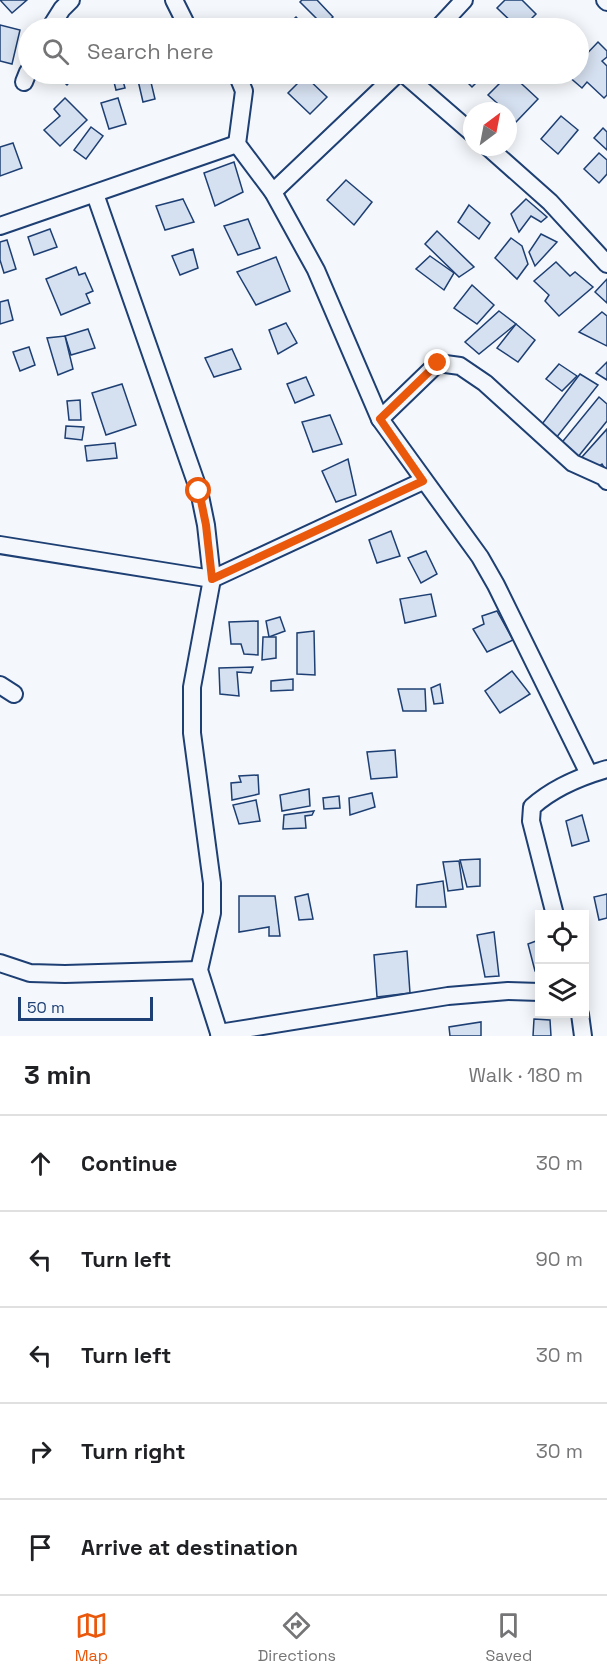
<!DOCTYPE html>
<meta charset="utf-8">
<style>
:root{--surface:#fff;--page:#f6f6f6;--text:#202124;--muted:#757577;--line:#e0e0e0;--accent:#ea580c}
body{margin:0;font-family:"Space Grotesk",sans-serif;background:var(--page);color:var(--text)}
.controls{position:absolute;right:18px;bottom:18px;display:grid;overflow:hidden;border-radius:0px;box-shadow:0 3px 15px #0003}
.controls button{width:54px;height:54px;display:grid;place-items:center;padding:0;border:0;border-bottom:2px solid var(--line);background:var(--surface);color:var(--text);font:30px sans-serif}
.compass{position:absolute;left:463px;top:102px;width:54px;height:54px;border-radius:50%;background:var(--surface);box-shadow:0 3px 15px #0003;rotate:32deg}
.scale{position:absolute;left:18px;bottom:15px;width:135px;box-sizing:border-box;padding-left:6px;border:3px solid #1d3f73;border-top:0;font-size:16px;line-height:21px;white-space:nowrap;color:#1d3f73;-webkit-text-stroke:4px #f4f7fb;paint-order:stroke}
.stop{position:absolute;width:18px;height:18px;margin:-14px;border:4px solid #ea580c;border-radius:50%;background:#fff}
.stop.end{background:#ea580c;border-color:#fff;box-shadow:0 2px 6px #0008}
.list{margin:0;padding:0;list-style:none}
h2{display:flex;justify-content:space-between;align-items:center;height:78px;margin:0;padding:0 24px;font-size:26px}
h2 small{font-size:20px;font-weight:400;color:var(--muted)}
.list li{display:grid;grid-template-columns:39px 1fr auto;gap:18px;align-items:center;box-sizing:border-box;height:96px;padding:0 24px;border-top:2px solid var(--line)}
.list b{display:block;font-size:22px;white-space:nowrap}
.list em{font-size:20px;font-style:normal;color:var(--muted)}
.icon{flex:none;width:33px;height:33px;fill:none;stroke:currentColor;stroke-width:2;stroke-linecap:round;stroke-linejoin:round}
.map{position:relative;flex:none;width:607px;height:1036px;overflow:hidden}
.search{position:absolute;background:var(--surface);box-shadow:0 3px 15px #0003;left:18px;right:18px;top:18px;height:66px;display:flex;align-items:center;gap:15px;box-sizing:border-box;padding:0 21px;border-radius:33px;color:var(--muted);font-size:22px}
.sheet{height:558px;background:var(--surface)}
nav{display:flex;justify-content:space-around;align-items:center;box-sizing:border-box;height:84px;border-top:2px solid var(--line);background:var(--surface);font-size:16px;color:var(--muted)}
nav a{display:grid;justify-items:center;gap:3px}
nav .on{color:var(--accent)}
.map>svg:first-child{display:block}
</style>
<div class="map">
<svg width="607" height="1036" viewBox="0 0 607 1036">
<rect width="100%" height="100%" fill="#f4f7fb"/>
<!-- building -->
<g fill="#d5e0f0" stroke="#1d3f73" stroke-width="1.5">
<path d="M 0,0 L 27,0 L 12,13 Z"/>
<path d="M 302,0 L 317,0 L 333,17 L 321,28 L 309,28 L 318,20 L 300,2 Z"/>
<path d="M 505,0 L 522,0 L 536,14 L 522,28 L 518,28 L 497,8 Z"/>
<path d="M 296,17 L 306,28 L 284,28 Z"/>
<path d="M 0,25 L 20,30 L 12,64 L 0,61 Z"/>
<path d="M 598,42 L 607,51 L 607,57 L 602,61 L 607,66 L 607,95 L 604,98 L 587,82 L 582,88 L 567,75 L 578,74 L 578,63 Z"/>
<path d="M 55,74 L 75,74 L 76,75 L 67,85 Z"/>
<path d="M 112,74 L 121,74 L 125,88 L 116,90 Z"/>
<path d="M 149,74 L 155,99 L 143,102 L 137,76 Z"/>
<path d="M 459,74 L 485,74 L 472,87 Z"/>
<path d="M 509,74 L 511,74 L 538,99 L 516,122 L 508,117 L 508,111 L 490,110 L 497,103 L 488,95 Z"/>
<path d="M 305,76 L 327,97 L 310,114 L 288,93 Z"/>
<path d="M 65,98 L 87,120 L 60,146 L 44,130 L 60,116 L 54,109 Z"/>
<path d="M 118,98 L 126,124 L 109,129 L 101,103 Z"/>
<path d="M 561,116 L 578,130 L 558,154 L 541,139 Z"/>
<path d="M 91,127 L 103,136 L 86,159 L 74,150 Z"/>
<path d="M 603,128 L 607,132 L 607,150 L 594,138 Z"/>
<path d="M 13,143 L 22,168 L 0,176 L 0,147 Z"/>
<path d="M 599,153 L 607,160 L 607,174 L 599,183 L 584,169 Z"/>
<path d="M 234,162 L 243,192 L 215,206 L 204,173 Z"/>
<path d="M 346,180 L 372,202 L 354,225 L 327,200 Z"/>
<path d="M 183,199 L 194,222 L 165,230 L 156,206 Z"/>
<path d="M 526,199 L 547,217 L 541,222 L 531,216 L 519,232 L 511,214 Z"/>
<path d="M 469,205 L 490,223 L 479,239 L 458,222 Z"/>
<path d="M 248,219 L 260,248 L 238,255 L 224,226 Z"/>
<path d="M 50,229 L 57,247 L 34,255 L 28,237 Z"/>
<path d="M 437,231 L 474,267 L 459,277 L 425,244 Z"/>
<path d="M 541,234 L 557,242 L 535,266 L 529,252 Z"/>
<path d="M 511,238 L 522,246 L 528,264 L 517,279 L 495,258 Z"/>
<path d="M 7,240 L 16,269 L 4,273 L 0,260 L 0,242 Z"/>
<path d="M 193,249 L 198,268 L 180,275 L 172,256 Z"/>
<path d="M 430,256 L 454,273 L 444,290 L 416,269 Z"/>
<path d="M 276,257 L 290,291 L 256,305 L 237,272 Z"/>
<path d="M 556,262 L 570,276 L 575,272 L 593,287 L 559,316 L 545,301 L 549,295 L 534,281 Z"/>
<path d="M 76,267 L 79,275 L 85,273 L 93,291 L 86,294 L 90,303 L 61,315 L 46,279 Z"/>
<path d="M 607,279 L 607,303 L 595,292 Z"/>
<path d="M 472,285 L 494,305 L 477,324 L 454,308 Z"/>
<path d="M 8,300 L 13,320 L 0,324 L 0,302 Z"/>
<path d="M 499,311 L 516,324 L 479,354 L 465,342 Z"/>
<path d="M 602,312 L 607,316 L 607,346 L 579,332 Z"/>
<path d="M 286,323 L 297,343 L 278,354 L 269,330 Z"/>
<path d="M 516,324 L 535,340 L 518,362 L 497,348 Z"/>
<path d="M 88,329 L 95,348 L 71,355 L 65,336 Z"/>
<path d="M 65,336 L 73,369 L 58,375 L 47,338 Z"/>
<path d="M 29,347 L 35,365 L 20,371 L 13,352 Z"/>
<path d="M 232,349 L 241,369 L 214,377 L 205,358 Z"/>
<path d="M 607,362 L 607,380 L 596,373 Z"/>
<path d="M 559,364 L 577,376 L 562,391 L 546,379 Z"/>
<path d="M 580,374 L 598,385 L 556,438 L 539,428 Z"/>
<path d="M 306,377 L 314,395 L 295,403 L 287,384 Z"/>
<path d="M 122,384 L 136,425 L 106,435 L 92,393 Z"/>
<path d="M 599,397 L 607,404 L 607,421 L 573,463 L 559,446 Z"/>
<path d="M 80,400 L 81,420 L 69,420 L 67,401 Z"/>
<path d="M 330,415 L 342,444 L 313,452 L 302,422 Z"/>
<path d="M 66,426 L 84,427 L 82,440 L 65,438 Z"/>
<path d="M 607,429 L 607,472 L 602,464 L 596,468 L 582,457 Z"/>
<path d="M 115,443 L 117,458 L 87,461 L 85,446 Z"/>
<path d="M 348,459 L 356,495 L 336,502 L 322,471 Z"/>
<path d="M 391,531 L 400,556 L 377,563 L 369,540 Z"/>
<path d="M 426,551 L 437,574 L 421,583 L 408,558 Z"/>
<path d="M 431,594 L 436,616 L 405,623 L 400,599 Z"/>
<path d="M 497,611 L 513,640 L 487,652 L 473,629 L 484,624 L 482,616 Z"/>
<path d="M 280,617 L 285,631 L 269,637 L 266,621 Z"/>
<path d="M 258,621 L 258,655 L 244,654 L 241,644 L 231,644 L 229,622 Z"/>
<path d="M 314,631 L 315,675 L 297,674 L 297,633 Z"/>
<path d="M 263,637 L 276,637 L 276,658 L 262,660 Z"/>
<path d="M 253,667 L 251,673 L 237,672 L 239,696 L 220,694 L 219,668 Z"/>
<path d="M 512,671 L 530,694 L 500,713 L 485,691 Z"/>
<path d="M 293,679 L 293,690 L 271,691 L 271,681 Z"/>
<path d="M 440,684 L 443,703 L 434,704 L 431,688 Z"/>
<path d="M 398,689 L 425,689 L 426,711 L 403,711 Z"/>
<path d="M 395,750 L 397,777 L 371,779 L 367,752 Z"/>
<path d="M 258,775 L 259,794 L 232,800 L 231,783 L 241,782 L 239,776 Z"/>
<path d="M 309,789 L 310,806 L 282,811 L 280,795 Z"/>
<path d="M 372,793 L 375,807 L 350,815 L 349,798 Z"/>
<path d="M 339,796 L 340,808 L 324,809 L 323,798 Z"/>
<path d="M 256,800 L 260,821 L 239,824 L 233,805 Z"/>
<path d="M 314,811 L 312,815 L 305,816 L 306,828 L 283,829 L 284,815 Z"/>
<path d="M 582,815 L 589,841 L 572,846 L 566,821 Z"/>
<path d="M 480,859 L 480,886 L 467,887 L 460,860 Z"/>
<path d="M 459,861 L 463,889 L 448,891 L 443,862 Z"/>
<path d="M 443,881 L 446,907 L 416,907 L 417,885 Z"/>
<path d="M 308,894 L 313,919 L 299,920 L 295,897 Z"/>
<path d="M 607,894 L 607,918 L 599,920 L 594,897 Z"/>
<path d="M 239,896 L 275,896 L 280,936 L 269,936 L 269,927 L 239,932 Z"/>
<path d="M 494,932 L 499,976 L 485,977 L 477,935 Z"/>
<path d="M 536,941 L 540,956 L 540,971 L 535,971 L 528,944 Z"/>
<path d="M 407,951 L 410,993 L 377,997 L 374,955 Z"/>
<path d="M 534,1019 L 550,1020 L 551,1036 L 533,1036 Z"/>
<path d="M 481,1022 L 481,1036 L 450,1036 L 449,1027 Z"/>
</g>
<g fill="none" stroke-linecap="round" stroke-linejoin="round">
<!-- street casing -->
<g stroke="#1d3f73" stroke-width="20">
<g id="street">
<path d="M 174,0 L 188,28"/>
<path d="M 605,0 L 607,2"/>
<path d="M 50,28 L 62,9 L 71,0"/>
<path d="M 438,28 L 464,0"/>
<path d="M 237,74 L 244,91 L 237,144 L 273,192 L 316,270 L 380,419 L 480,557 L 496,585 L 589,774"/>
<path d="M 404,74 L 472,133"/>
<path d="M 24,82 L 28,72"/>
<path d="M 488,147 L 550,202 L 607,264"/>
<path d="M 273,192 L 397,74"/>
<path d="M 95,194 L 199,491 L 206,525 L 212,579 L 192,687 L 192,733 L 212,883 L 212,913 L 199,970 L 220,1036"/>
<path d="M 0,226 L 237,144"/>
<path d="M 380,419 L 438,363 L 460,366 L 485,383 L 573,463 L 604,477 L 607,481"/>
<path d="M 0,545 L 212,579 L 423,481"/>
<path d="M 0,685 L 14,694"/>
<path d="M 555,915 L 531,821 L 532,807 C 553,788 579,777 607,769"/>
<path d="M 0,963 L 30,973 L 65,974 L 199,970"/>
<path d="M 580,1014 L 583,1036"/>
<path d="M 219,1033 L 448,996 L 508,991 L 540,992"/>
</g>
</g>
<!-- street -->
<use href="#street" stroke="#f4f7fb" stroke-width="16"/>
</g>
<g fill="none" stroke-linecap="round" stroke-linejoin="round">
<!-- route -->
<path stroke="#ea580c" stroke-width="8" d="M 199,491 L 206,525 L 212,579 L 423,481 L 380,419 L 438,363"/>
</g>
</svg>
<div class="controls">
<button><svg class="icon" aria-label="locate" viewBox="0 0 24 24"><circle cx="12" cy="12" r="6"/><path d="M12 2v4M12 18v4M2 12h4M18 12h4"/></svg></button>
<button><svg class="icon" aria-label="layers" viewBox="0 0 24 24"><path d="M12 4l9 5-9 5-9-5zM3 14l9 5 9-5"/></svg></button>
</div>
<svg class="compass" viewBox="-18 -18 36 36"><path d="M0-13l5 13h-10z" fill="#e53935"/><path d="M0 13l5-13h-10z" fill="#757577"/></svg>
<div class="scale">50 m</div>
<div class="stop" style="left:199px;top:491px"></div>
<div class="stop end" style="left:438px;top:363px"></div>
<div class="search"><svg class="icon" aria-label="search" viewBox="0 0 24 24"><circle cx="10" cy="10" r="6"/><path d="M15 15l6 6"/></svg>Search here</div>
</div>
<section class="sheet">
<h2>3 min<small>Walk · 180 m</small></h2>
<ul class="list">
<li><svg class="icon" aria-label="ahead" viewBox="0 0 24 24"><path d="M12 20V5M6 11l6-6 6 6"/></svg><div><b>Continue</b></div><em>30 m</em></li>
<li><svg class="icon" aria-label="left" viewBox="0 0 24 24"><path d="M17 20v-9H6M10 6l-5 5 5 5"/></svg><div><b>Turn left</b></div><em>90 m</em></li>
<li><svg class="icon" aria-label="left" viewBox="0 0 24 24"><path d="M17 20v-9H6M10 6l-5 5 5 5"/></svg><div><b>Turn left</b></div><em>30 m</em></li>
<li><svg class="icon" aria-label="right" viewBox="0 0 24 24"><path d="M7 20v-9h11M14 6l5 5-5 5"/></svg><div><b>Turn right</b></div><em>30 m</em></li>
<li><svg class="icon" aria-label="arrive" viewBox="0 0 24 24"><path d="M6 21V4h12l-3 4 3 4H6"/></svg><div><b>Arrive at destination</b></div></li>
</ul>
</section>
<nav>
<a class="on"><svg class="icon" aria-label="map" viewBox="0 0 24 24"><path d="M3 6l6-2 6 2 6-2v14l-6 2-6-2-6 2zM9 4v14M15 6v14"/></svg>Map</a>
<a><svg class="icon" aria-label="directions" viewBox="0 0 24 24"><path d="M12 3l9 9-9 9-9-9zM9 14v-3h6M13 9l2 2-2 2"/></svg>Directions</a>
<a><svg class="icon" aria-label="saved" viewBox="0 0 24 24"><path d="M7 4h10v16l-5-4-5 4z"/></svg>Saved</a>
</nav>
